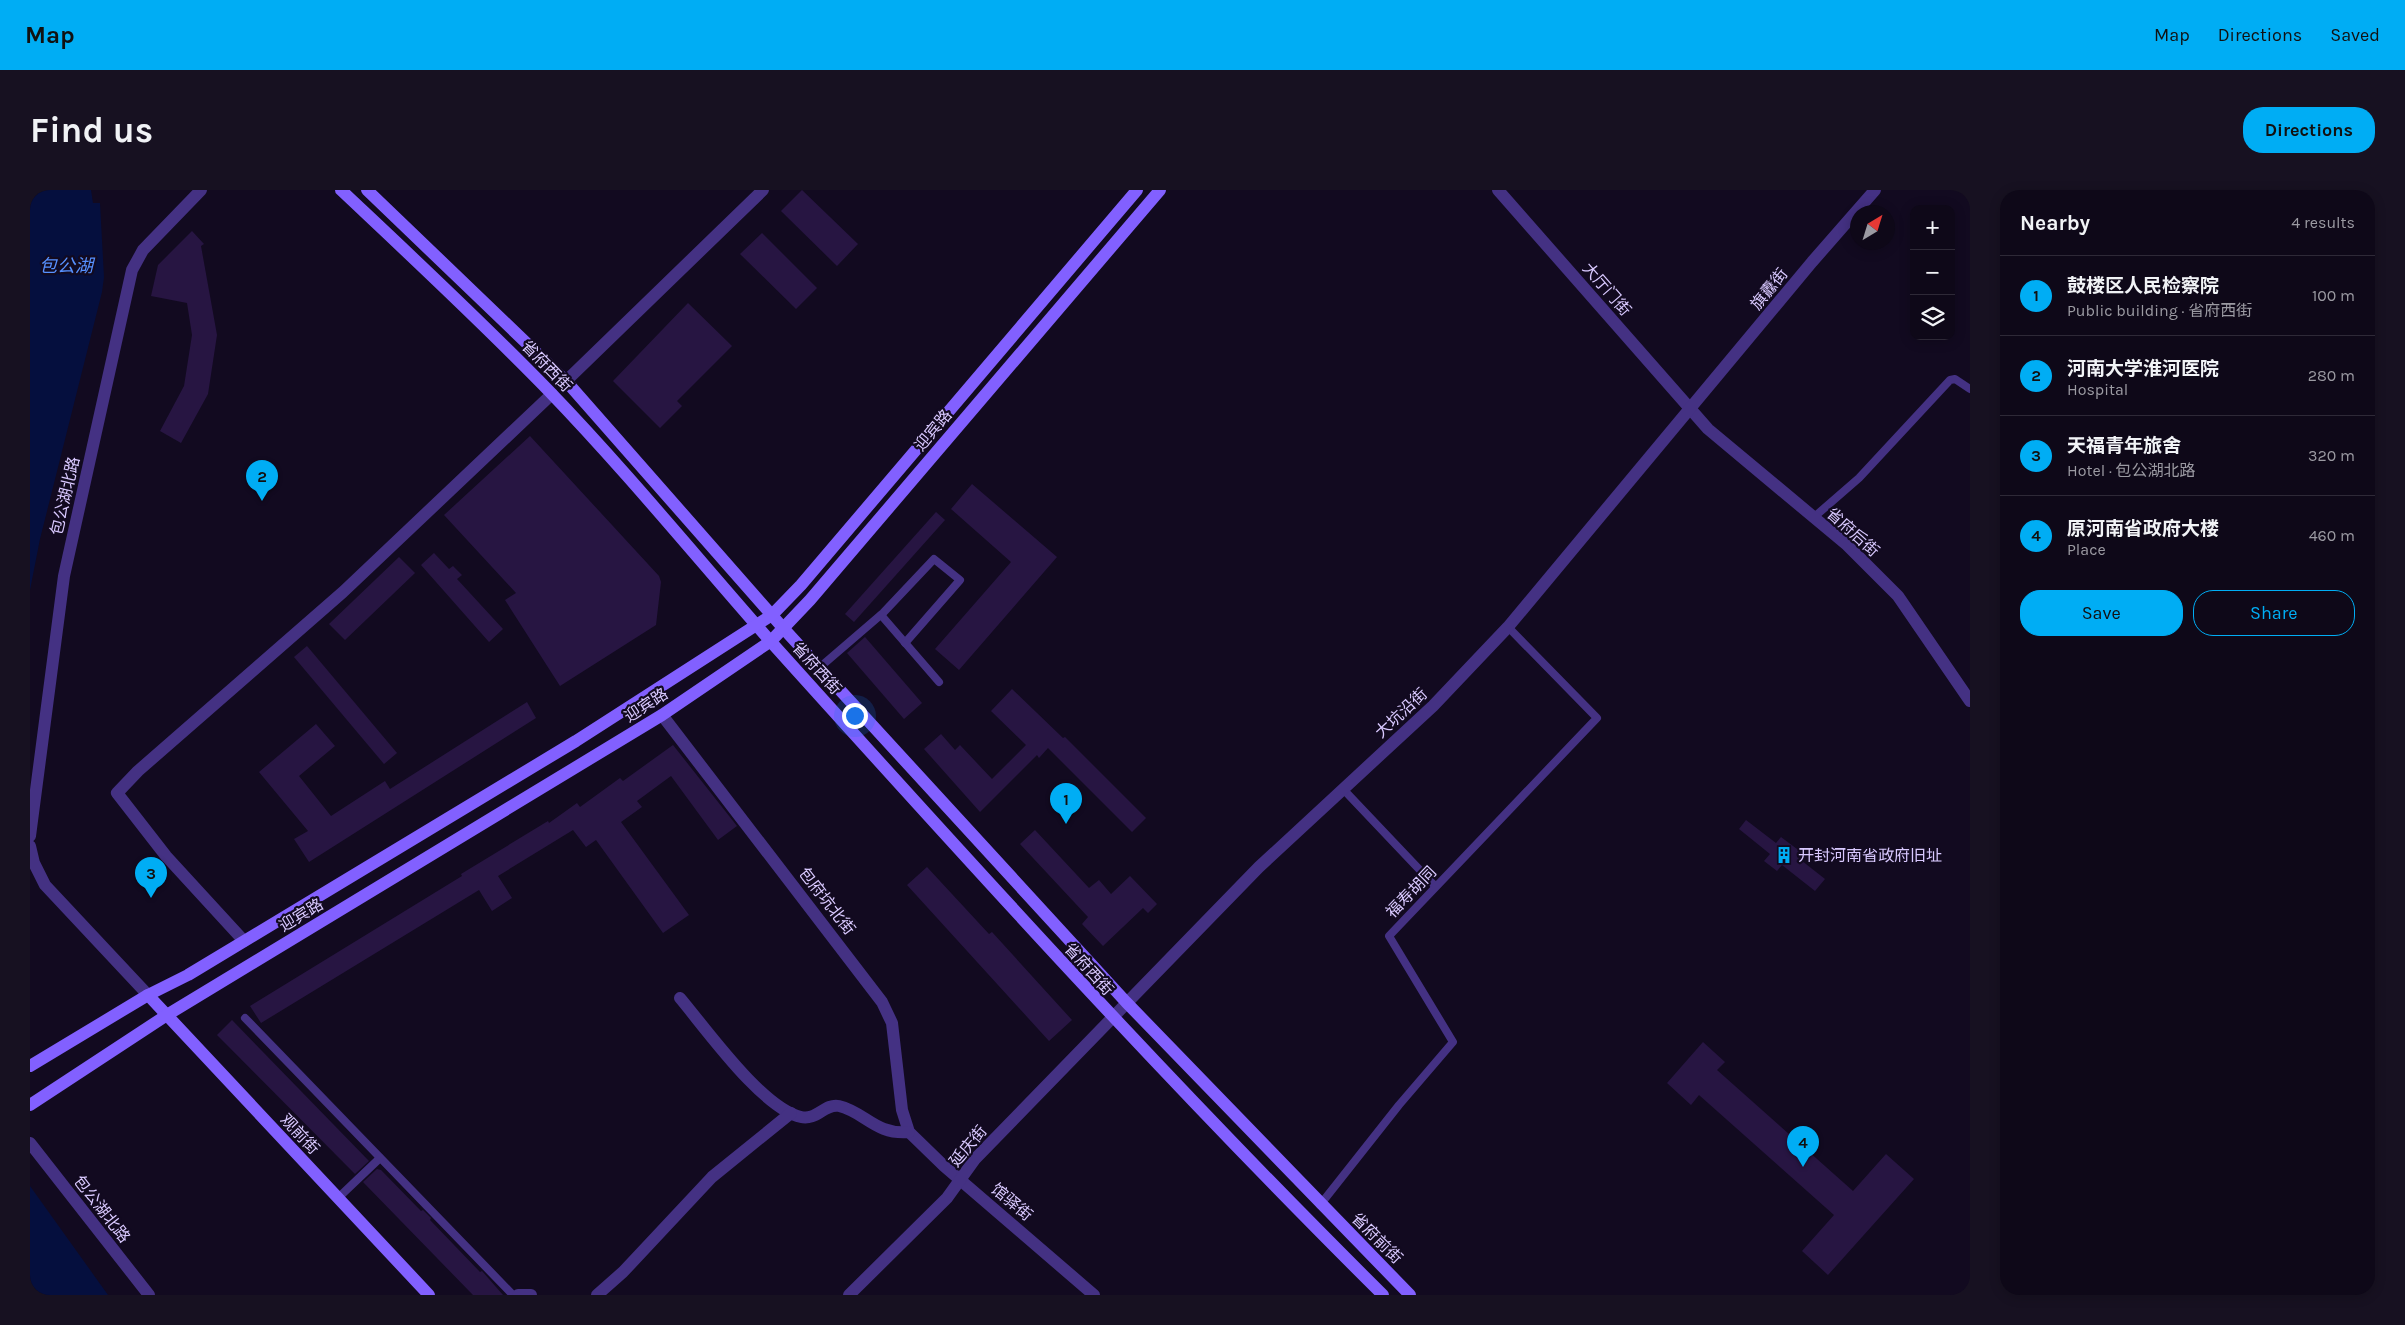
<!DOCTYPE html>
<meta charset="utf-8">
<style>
:root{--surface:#0e0818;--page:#171121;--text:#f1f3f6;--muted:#9b9aa2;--line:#2e2937;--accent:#00adf4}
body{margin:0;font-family:Karla,"Noto Sans SC",sans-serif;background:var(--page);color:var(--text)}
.controls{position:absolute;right:15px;top:15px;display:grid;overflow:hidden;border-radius:10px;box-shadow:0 2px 12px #0003}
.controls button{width:45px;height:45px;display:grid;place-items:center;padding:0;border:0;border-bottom:1px solid var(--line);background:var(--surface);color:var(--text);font:25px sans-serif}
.compass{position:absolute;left:1820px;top:15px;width:45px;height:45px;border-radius:50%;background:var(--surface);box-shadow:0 2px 12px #0003;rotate:38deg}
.you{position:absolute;left:824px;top:525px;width:18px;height:18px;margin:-12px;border:4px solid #fff;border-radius:50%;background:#1a73e8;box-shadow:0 0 0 8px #1a73e833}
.badge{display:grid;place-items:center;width:32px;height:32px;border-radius:50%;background:var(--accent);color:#111;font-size:16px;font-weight:700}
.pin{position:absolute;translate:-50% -41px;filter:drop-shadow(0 1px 2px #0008)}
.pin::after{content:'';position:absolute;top:26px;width:18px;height:15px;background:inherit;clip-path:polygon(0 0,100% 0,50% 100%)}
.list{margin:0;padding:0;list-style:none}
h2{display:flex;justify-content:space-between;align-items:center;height:65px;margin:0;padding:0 20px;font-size:21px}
h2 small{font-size:16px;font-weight:400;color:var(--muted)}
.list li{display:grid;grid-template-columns:32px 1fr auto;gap:15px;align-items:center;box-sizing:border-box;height:80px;padding:0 20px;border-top:1px solid var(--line)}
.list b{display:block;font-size:19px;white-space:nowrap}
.list p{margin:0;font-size:16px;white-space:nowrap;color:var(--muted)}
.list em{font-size:16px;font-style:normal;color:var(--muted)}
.actions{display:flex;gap:10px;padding:15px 20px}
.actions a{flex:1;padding:11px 0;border:1px solid var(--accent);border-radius:20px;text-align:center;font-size:18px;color:var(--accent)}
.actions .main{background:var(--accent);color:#111}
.icon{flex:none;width:28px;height:28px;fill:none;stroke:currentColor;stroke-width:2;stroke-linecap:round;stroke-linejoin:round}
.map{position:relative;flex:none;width:1940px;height:1105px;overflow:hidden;border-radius:20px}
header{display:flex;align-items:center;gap:30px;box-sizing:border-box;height:70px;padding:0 25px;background:var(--accent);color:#111}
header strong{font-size:24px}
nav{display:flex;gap:28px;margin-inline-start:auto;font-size:18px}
.intro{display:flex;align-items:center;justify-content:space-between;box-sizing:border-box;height:120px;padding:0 30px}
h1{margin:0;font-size:35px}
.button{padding:12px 22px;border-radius:20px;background:var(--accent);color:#111;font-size:18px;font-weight:700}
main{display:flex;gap:30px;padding:0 30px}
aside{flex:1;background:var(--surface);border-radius:20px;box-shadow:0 2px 12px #0003}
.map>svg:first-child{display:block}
</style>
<header>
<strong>Map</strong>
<nav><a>Map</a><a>Directions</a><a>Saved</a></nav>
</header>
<div class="intro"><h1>Find us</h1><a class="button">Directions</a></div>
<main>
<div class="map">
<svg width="1940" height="1105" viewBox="0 0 1940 1105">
<rect width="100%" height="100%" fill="#120a20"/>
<!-- water -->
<g fill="#050f3e">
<path d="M 0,0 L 61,0 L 63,13 L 70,13 L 74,87 L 72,102 L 10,349 L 0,400 Z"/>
<path d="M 0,996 L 78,1105 L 0,1105 Z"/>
</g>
<!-- building -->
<g fill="#271542">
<path d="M 772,0 L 828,54 L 807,76 L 751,21 Z"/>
<path d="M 162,41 L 174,54 L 171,56 L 187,145 L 178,204 L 151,253 L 130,241 L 154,196 L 162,145 L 157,113 L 121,106 L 128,75 Z"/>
<path d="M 732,43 L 787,98 L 766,119 L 710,64 Z"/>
<path d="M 658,113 L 702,156 L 647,211 L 652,216 L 630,238 L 583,191 Z"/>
<path d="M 500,246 L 629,386 L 631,392 L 626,435 L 530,496 L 475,410 L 486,403 L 414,325 Z"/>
<path d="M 942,294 L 1027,367 L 929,480 L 905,459 L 981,372 L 921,319 Z"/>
<path d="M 906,322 L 915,330 L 824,432 L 815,424 Z"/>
<path d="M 404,363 L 419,379 L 423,376 L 432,385 L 427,389 L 473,439 L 459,452 L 391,375 Z"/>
<path d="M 369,367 L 385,383 L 315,450 L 299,434 Z"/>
<path d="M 835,447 L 892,513 L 874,529 L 817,463 Z"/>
<path d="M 277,456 L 367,563 L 354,574 L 264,467 Z"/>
<path d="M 982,499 L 1033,548 L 1035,547 L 1116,628 L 1102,642 L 1018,558 L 1009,568 L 1007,565 L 950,622 L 894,559 L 911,544 L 925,560 L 930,555 L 962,589 L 996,555 L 961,521 Z"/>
<path d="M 497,512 L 506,528 L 279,672 L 264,649 L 278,641 L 229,582 L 286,534 L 305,556 L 269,586 L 301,626 L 355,591 L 360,599 Z"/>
<path d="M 643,555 L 707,636 L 688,650 L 641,586 L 607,611 L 612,617 L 591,632 L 659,725 L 633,743 L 566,650 L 556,657 L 543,640 L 468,686 L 482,708 L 462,721 L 449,700 L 231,833 L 220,816 L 432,686 L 431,684 L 518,631 L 519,633 L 547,613 L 550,617 L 590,588 L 593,591 Z"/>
<path d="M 1716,630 L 1746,653 L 1751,647 L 1771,662 L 1767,667 L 1795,689 L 1785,701 L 1752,675 L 1747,681 L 1734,671 L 1740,664 L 1709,639 Z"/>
<path d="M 1005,640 L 1059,698 L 1069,690 L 1081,704 L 1100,686 L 1127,714 L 1118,723 L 1113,718 L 1073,756 L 1052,734 L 1058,727 L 990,654 Z"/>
<path d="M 897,677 L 959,744 L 962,742 L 1042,830 L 1019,851 L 877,695 Z"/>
<path d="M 202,830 L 339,971 L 325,984 L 187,845 Z"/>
<path d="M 1673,852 L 1695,872 L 1687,880 L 1823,1001 L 1856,964 L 1884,989 L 1798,1085 L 1772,1061 L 1804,1025 L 1669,905 L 1661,915 L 1637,893 Z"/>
<path d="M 347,979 L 351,980 L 391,1021 L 393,1020 L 401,1028 L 400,1030 L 450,1082 L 452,1081 L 473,1105 L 443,1105 L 333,992 Z"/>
</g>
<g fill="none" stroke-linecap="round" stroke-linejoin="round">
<!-- lane -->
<g stroke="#443183" stroke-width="8">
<path d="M 1783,328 L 1829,288 L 1920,190 L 1925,189 L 1940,199"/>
<path d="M 851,425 L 909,492"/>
<path d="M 789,478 L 853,423 L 904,369 L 930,390 L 875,453"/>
<path d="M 1313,599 L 1405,696"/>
<path d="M 215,828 L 483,1105"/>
<path d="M 308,1008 L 350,968"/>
<path d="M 1290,1015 L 1369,915 L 1423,852 L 1359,746 L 1567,528 L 1478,437"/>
</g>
<!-- street -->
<g stroke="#443183" stroke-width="12">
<path d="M 1468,0 L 1678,239 L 1817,355 L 1868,406 L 1940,511"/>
<path d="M 536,191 L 733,0"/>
<path d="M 632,525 L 852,812 L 862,833 L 872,920 L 879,942 L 914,976 L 1064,1105"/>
<path d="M 0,646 L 34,386 L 102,80 L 113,60 L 171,0"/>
<path d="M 0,656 L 4,673 L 15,695 L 118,805"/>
<path d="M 214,751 L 136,666 L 87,603 L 108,581 L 313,402 L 522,204"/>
<path d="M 650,808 C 677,840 732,918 771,927 C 786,931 795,913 809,916 C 835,922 845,945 879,942"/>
<path d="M 0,953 L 119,1105"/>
<path d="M 488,1105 L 501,1105"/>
<path d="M 567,1105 L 593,1082 L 682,987 L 761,923"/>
<path d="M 819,1105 L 917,1008 L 945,969 L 1229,677 L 1403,516 L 1478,437 L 1782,72 L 1845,0"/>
</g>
<!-- secondary -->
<g stroke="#8260ff" stroke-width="12">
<path d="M 311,0 C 381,66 452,132 519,201 C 597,282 668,369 742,453 C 941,674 1141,895 1353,1105"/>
<path d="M 337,0 L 536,191 L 754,439 L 1096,812 L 1380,1105"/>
<path d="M 118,805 L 399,1105"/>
<path d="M 0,876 L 118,805 L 158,785 L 546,551 L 742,425 L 771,395 L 1107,0"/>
<path d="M 0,915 L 137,825 L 632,525 L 741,451 L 780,410 L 1130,0"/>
</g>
</g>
<!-- icons -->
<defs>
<g id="building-bare" transform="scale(1.35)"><path d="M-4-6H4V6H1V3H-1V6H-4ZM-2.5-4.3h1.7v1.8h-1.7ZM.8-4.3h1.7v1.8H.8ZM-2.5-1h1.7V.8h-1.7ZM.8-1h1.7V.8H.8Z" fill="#00adf4" stroke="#120a20" stroke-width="2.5" paint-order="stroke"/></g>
</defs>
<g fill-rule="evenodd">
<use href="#building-bare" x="1754" y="665"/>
</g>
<g text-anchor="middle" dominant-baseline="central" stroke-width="4.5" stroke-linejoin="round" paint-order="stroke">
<!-- street labels -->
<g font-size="16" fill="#d9c9ff" stroke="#120a20">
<text transform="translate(1577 99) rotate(49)">大厅门街</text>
<text transform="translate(1739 99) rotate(-51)">旗纛街</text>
<text transform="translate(517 176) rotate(46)">省府西街</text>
<text transform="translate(903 240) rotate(-50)">迎宾路</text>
<text transform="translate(35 306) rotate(-77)">包公湖北路</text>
<text transform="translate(1823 342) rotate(42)">省府后街</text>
<text transform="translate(787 478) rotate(48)">省府西街</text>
<text transform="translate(616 515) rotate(-33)">迎宾路</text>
<text transform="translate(1371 523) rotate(-43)">大坑沿街</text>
<text transform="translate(1381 702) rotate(-46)">福寿胡同</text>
<text transform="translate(797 711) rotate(52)">包府坑北街</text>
<text transform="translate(271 725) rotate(-31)">迎宾路</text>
<text transform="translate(1059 779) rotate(48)">省府西街</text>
<text transform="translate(270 944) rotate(47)">观前街</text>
<text transform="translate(938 956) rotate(-50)">延庆街</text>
<text transform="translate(982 1012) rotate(40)">馆驿街</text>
<text transform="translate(72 1019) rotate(52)">包公湖北路</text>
<text transform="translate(1347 1048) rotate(45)">省府前街</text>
</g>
<!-- poi labels -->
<g font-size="16" fill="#d9c9ff" stroke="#120a20" text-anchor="start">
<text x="1768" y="665">开封河南省政府旧址</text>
</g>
<!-- water labels -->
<g font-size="18" font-style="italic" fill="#5791ff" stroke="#120a20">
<text x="36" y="76">包公湖</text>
</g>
</g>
</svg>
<div class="controls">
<button>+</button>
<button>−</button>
<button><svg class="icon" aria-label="layers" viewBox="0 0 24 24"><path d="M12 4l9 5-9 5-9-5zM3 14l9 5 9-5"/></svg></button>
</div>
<svg class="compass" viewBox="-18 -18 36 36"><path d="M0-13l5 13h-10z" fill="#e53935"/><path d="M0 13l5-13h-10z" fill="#9b9aa2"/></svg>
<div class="you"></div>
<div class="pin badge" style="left:1036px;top:634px">1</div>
<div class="pin badge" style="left:232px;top:311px">2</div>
<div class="pin badge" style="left:121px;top:708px">3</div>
<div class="pin badge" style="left:1773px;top:977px">4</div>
</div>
<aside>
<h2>Nearby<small>4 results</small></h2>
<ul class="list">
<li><span class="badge">1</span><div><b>鼓楼区人民检察院</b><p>Public building · 省府西街</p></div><em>100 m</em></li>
<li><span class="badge">2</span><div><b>河南大学淮河医院</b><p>Hospital</p></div><em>280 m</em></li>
<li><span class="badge">3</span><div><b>天福青年旅舍</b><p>Hotel · 包公湖北路</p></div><em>320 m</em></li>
<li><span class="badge">4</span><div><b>原河南省政府大楼</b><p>Place</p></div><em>460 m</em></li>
</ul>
<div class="actions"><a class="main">Save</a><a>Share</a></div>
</aside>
</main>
